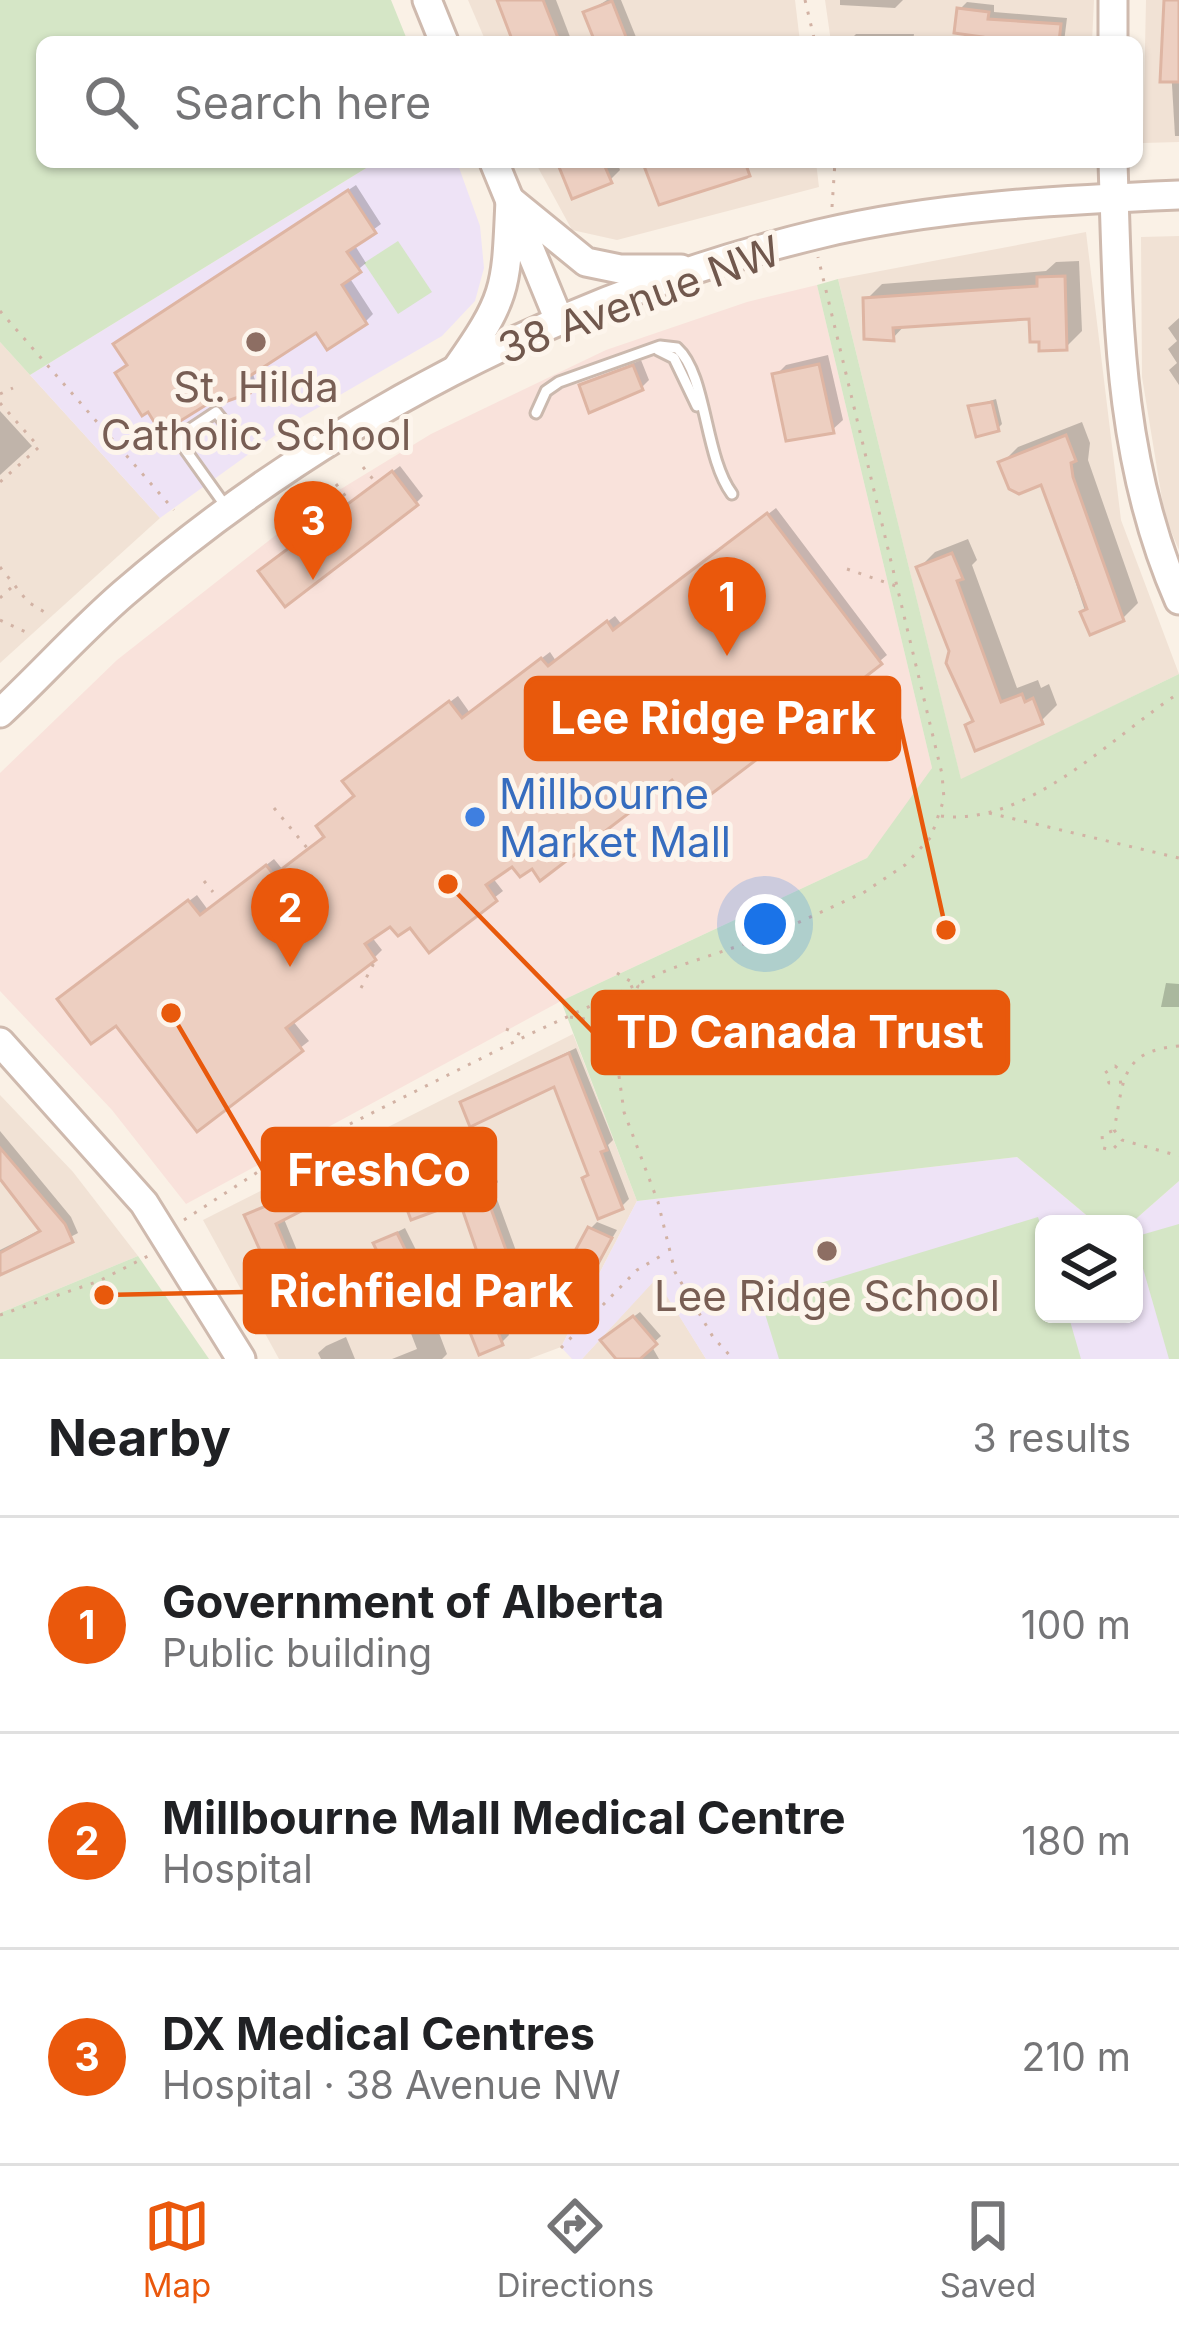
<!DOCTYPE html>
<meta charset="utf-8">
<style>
:root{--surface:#fff;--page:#f6f6f6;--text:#202124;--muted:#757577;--line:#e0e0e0;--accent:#ea580c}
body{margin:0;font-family:Inter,sans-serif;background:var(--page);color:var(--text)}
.controls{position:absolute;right:36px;bottom:36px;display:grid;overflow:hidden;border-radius:18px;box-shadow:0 3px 9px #0004}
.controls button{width:108px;height:108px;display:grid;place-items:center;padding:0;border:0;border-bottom:3px solid var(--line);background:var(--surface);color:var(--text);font:60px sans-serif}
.you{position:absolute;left:765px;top:924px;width:42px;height:42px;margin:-30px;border:9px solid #fff;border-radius:50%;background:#1a73e8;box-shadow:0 0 0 18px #1a73e833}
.badge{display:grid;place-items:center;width:78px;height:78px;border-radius:50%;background:var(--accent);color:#fff;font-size:39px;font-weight:700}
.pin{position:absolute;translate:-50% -99px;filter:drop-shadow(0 3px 6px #0008)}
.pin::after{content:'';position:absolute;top:63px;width:42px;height:36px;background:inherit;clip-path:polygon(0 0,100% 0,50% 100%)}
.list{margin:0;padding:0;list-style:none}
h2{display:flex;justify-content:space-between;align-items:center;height:156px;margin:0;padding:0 48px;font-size:51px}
h2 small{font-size:39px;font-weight:400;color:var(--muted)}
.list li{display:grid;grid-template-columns:78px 1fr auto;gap:36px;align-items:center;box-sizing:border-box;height:216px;padding:0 48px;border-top:3px solid var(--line)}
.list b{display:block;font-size:45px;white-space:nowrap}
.list p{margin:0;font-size:39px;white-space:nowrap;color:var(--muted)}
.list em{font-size:39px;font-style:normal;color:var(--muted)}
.icon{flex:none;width:66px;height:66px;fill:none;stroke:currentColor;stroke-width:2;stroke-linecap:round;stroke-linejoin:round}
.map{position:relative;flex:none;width:1179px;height:1359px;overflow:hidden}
.search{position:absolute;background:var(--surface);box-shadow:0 3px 9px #0004;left:36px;right:36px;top:36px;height:132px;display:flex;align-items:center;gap:30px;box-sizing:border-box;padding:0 42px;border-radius:18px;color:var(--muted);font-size:45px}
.sheet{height:804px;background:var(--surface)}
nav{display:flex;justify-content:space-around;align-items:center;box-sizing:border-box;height:168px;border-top:3px solid var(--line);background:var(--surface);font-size:33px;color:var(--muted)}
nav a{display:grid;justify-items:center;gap:6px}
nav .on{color:var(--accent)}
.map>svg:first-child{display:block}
</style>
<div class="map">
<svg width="1179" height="1359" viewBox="0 0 1179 1359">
<rect width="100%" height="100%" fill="#faf1e6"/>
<!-- residential -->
<g fill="#f1e2d5">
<path d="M 468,0 L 795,0 L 800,42 L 486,42 Z"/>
<path d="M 825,0 L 1094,0 L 1092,42 L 831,42 Z"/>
<path d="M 1146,0 L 1179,0 L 1179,142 L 1143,143 Z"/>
<path d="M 535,162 L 816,162 L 819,187 L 617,240 L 572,230 Z"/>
<path d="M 1086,232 L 1121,520 L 1179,674 L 961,780 L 838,279 Z"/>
<path d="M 1179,236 L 1179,550 L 1165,517 L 1142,377 L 1141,237 Z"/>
<path d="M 0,342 L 160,518 L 0,663 Z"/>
<path d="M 573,1034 L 637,1201 L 561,1347 L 529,1359 L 279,1359 L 203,1220 Z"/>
<path d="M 0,1095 L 73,1172 L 138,1256 L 0,1313 Z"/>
<path d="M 656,1278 L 706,1359 L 582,1359 Z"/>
</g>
<!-- commercial -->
<path fill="#f9e2db" d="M 817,285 L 932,768 L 911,803 L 867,858 L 561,1001 L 186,1204 L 112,1110 L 0,991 L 0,773 L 117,660 L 313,506 L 431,434 L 606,350 L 747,302 Z"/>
<!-- education -->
<g fill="#eee3f6">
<path d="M 376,162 L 457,162 L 480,226 L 484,268 L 475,301 L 442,336 L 295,421 L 160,518 L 30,375 Z"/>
<path d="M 1017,1157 L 1097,1224 L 1044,1224 L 1044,1314 L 1134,1314 L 1134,1224 L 1130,1224 L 1179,1181 L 1179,1359 L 706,1359 L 656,1279 L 582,1359 L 572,1359 L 561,1347 L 637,1201 Z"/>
</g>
<!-- green -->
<g fill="#d5e6c6">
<path d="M 0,0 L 391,0 L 408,42 L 42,42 L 42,162 L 376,162 L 30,375 L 0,342 Z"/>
<path d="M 398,241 L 432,292 L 398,314 L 364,263 Z"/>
<path d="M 838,279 L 961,779 L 1179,674 L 1179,1181 L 1130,1224 L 1097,1224 L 1017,1157 L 637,1201 L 561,1001 L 867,858 L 932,768 L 817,285 Z"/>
<path d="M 1038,1217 L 1044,1236 L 1044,1314 L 1068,1314 L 1081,1359 L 779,1359 L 761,1301 Z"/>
<path d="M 1179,1224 L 1179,1359 L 1169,1359 L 1134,1237 Z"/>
<path d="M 138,1256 L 209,1359 L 0,1359 L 0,1313 Z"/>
</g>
<!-- shadow -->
<g fill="#0003">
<path d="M 500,0 L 556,0 L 572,42 L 516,42 Z"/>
<path d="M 607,0 L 621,0 L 638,42 L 598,42 L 586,13 Z"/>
<path d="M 840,0 L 903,0 L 895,8 L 840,5 Z"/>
<path d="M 1167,0 L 1179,0 L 1179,136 L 1175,136 Z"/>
<path d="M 967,2 L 994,5 L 994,12 L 1067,18 L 1064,42 L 1009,42 L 960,9 Z"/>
<path d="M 856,34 L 914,34 L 913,42 L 848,42 Z"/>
<path d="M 561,162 L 617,162 L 620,170 L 610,180 Z"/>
<path d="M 356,185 L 381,224 L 354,244 L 366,263 L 349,277 L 373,314 L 366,321 L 328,346 L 317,329 L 252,371 L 256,383 L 249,391 L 130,364 L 124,337 Z"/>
<path d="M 1079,261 L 1082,331 L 1066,347 L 1032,316 L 906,324 L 893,338 L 866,300 L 882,284 L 1046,271 L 1056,262 Z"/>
<path d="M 1179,318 L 1179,385 L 1169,370 L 1177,363 L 1168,349 L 1177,341 L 1168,328 Z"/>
<path d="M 828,355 L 843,420 L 832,430 L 792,439 L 783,430 L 776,375 L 786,365 Z"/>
<path d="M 641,360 L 649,380 L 641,388 L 582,386 Z"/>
<path d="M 996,399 L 1002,424 L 998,428 L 971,407 Z"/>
<path d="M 0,411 L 32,446 L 0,475 Z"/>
<path d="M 1082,422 L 1090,443 L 1088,460 L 1138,603 L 1122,619 L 1092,632 L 1042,481 L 1002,463 L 1018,447 Z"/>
<path d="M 400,466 L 423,496 L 416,503 L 269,564 Z"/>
<path d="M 776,508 L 887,655 L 862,676 L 873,690 L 865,697 L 837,695 L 673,776 L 532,864 L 513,862 L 492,877 L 503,891 L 430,948 L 410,923 L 391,923 L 371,936 L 382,950 L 374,958 L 292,1020 L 309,1041 L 198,1128 L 116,1021 L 69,992 L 197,895 L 208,910 L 274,859 L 283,870 L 327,836 L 357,795 L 353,774 L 458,696 L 470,713 L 550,652 L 556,661 L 615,616 L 622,625 Z"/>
<path d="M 968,539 L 977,560 L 972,565 L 1017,688 L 1038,680 L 1041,688 L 1049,684 L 1057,705 L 1041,721 L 968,725 L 975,718 L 919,568 L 935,552 Z"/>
<path d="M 1166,983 L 1179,984 L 1179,1007 L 1161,1007 Z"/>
<path d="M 576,1048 L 613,1140 L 608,1145 L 629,1199 L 621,1207 L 556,1083 L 464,1103 Z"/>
<path d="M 416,1127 L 443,1201 L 437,1208 L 405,1197 L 413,1189 L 401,1158 L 339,1167 Z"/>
<path d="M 0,1131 L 71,1217 L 78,1233 L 0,1274 L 0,1250 L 42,1229 L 0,1174 Z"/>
<path d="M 487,1155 L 498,1182 L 493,1188 L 523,1270 L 491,1288 L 509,1335 L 501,1343 L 455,1286 L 487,1269 L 458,1171 Z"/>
<path d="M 304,1180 L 311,1199 L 284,1219 L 315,1294 L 307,1301 L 248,1215 L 278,1199 L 284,1188 Z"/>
<path d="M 597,1222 L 617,1230 L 572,1306 L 590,1229 Z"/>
<path d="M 405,1228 L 439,1296 L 431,1304 L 376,1243 Z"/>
<path d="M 640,1312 L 661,1336 L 651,1345 L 659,1359 L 620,1359 L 609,1335 Z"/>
<path d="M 433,1317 L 447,1354 L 442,1359 L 392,1359 L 417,1349 L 410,1331 Z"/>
<path d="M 346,1337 L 355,1359 L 321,1359 L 318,1353 L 326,1346 Z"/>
</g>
<!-- building -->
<g fill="#edcfc1" stroke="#deb5a3" stroke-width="3">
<path d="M 497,0 L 543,0 L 558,38 L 513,42 Z"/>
<path d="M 1164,0 L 1179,0 L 1179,82 L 1160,82 Z"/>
<path d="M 612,1 L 628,42 L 595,42 L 583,12 Z"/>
<path d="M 957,8 L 989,12 L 988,19 L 1061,24 L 1059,42 L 983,42 L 983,37 L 954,33 Z"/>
<path d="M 557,162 L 603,162 L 612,183 L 572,199 Z"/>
<path d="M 654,162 L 745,162 L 750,176 L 659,205 L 644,166 Z"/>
<path d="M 348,190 L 376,233 L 347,252 L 361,272 L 342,285 L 367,324 L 327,350 L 316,333 L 245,379 L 250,393 L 219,404 L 214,400 L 161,433 L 148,412 L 142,416 L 115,373 L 127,365 L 113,344 Z"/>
<path d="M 1065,276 L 1067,350 L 1039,351 L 1039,342 L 1030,342 L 1029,319 L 893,328 L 894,341 L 864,339 L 863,298 L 1037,286 L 1037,277 Z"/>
<path d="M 819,364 L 834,433 L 786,441 L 772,374 Z"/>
<path d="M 633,365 L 643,390 L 589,413 L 579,385 Z"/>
<path d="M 992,402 L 999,431 L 976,437 L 968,406 Z"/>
<path d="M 1066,435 L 1076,461 L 1071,463 L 1073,477 L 1124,621 L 1090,635 L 1080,612 L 1087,609 L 1041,485 L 1019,494 L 1009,489 L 998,462 Z"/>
<path d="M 392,471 L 418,505 L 285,607 L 258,571 Z"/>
<path d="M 767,513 L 882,664 L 856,684 L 867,699 L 848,714 L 836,699 L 693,808 L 672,780 L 540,881 L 532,869 L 520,877 L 512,867 L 486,885 L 497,901 L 429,953 L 410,928 L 398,936 L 390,927 L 365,944 L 376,960 L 286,1028 L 303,1051 L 197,1132 L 116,1026 L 91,1044 L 57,999 L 188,900 L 200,915 L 266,865 L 274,875 L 308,849 L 324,837 L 316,826 L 354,796 L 342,781 L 449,701 L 462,718 L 541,658 L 548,666 L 607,621 L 613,630 Z"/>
<path d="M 952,553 L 963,579 L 957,581 L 1001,702 L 1022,694 L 1025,702 L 1033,698 L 1043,724 L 975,751 L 965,725 L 973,721 L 946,663 L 949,651 L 916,567 Z"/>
<path d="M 569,1053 L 607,1150 L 601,1152 L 623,1209 L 598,1219 L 582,1178 L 588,1175 L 554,1087 L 470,1127 L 460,1102 Z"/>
<path d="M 410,1131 L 438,1210 L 411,1220 L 402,1196 L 411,1193 L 399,1163 L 345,1191 L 336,1166 Z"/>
<path d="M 0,1148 L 65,1224 L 73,1242 L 0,1275 L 0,1253 L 40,1231 L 0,1179 Z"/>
<path d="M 480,1161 L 492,1192 L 486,1195 L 517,1280 L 483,1294 L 503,1345 L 479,1355 L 451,1285 L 484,1272 L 456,1191 L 462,1189 L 455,1170 Z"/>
<path d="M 296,1186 L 305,1209 L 276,1224 L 309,1303 L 288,1312 L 244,1215 L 276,1202 L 273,1194 Z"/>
<path d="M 588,1227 L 612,1238 L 573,1310 L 549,1299 Z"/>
<path d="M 397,1233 L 433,1306 L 409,1316 L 373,1243 Z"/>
<path d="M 633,1316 L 657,1344 L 640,1359 L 616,1359 L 600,1340 Z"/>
</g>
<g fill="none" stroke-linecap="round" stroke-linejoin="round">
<!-- lane casing -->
<g stroke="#cbb9ae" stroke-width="15">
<g id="lane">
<path d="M 658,350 L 674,358 L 697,406"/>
<path d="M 536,413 L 546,391 L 559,382 L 660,346 L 677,348 C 707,375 704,456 732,494"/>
<path d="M 227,508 L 177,438 L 216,412 L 241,443"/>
</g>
</g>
<!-- secondary casing -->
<g stroke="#cfbaae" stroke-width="33">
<g id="secondary">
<path d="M 427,0 L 444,42"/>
<path d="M 1113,42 L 1113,0"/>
<path d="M 494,162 L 559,320"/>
<path d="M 1113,162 C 1118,314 1117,459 1179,600"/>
<path d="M 510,200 L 586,262 L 620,269 L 681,269"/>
<path d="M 457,368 C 508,296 506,287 510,200"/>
<path d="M 0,713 C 42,674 80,631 124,593 C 321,423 565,295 819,234 C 935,206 1060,200 1179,195"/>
<path d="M 0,1042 L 144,1203 L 241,1359"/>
</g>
</g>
<!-- path -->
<g stroke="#d2b2a4" stroke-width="3" stroke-dasharray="3 9" stroke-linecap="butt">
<path d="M 805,0 L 815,42"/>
<path d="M 832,207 L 835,162"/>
<path d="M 0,311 L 174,510"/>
<path d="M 0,394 L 13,388"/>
<path d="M 0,403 L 39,447 L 0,482"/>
<path d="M 363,467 L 376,483"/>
<path d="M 336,484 L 350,502"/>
<path d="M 324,492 L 339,510"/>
<path d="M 306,504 L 322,524"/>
<path d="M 0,567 L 28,602 L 51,616"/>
<path d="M 847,569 L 896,586"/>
<path d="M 0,598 L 14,585"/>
<path d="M 0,620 L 32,635"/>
<path d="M 274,808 L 308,849"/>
<path d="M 989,813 L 1179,858"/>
<path d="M 941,816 C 1027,827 1113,736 1179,693"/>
<path d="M 204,881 L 213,892"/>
<path d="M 617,973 L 638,986 L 614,1040 L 624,1112 L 658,1202 L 675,1272 L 713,1337 L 733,1359"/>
<path d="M 361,988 L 375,961"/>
<path d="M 570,1017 L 593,1020 L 612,1038"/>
<path d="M 506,1029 L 524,1036"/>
<path d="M 1179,1046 C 1120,1051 1124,1080 1114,1130 L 1122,1140 L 1179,1156"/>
<path d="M 1122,1082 L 1109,1083 L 1105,1073 L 1115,1066 L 1124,1073"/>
<path d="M 1112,1131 L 1102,1135 L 1103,1148 L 1112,1150 L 1122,1140"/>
<path d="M 184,1220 L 270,1164 L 526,1036 L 670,969 L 771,935 L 863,893 L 905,865 L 931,837 L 944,799 L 942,774 L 818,257"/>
<path d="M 0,1315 L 99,1281 L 148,1256"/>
<path d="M 561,1348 L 637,1270 L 666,1253"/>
</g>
<!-- lane -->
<use href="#lane" stroke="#fff" stroke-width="9"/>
<!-- secondary -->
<use href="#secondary" stroke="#fff" stroke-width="27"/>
</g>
<!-- markers -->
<g fill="#8d6e63" stroke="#fdf5ec" stroke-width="4.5">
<circle cx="256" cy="342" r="12"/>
<circle cx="827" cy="1251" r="12"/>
</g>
<circle fill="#3f7fe0" stroke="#fdf5ec" stroke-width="4.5" cx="475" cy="817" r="12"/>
<g text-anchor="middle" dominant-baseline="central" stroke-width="10" stroke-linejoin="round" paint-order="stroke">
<!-- street labels -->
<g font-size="42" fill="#71584d" stroke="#fdf5ec">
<text transform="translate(639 299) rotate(-20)">38 Avenue NW</text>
</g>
<!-- education labels -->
<g font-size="42" fill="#785e54" stroke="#fdf5ec">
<text x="256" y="386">St. Hilda<tspan x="256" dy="48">Catholic School</tspan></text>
<text x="827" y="1295">Lee Ridge School</text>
</g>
<!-- shop labels -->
<g font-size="42" fill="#366cbe" stroke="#fdf5ec" text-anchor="start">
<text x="499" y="793">Millbourne<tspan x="499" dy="48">Market Mall</tspan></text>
</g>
</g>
<!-- callouts -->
<path fill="none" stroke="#e8590c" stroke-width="4.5" d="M946 930L899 719M448 884L593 1032M171 1013L263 1170M104 1295L245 1292"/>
<g fill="#e8590c" stroke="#fdf5ec" stroke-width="4.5">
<circle cx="946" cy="930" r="12"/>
<circle cx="448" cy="884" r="12"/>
<circle cx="171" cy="1013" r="12"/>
<circle cx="104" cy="1295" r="12"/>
</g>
<g fill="#e8590c" stroke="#e8590c" stroke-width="4.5">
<rect x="526" y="678" width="373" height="81" rx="12"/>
<rect x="593" y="992" width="415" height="81" rx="12"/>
<rect x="263" y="1129" width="232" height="81" rx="12"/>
<rect x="245" y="1251" width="352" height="81" rx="12"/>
</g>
<g font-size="45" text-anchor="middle" font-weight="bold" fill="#fff">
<text x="713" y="734">Lee Ridge Park</text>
<text x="800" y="1048">TD Canada Trust</text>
<text x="379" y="1186">FreshCo</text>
<text x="421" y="1307">Richfield Park</text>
</g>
</svg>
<div class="controls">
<button><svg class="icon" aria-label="layers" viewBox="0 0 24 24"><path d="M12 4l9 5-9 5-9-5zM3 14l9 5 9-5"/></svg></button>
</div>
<div class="you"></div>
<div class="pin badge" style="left:727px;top:656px">1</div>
<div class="pin badge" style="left:290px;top:967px">2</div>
<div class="pin badge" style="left:313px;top:580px">3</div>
<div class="search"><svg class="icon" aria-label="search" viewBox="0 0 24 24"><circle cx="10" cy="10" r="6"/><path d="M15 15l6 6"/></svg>Search here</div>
</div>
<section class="sheet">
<h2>Nearby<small>3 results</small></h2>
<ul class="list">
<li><span class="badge">1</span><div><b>Government of Alberta</b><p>Public building</p></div><em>100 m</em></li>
<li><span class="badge">2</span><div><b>Millbourne Mall Medical Centre</b><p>Hospital</p></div><em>180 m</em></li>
<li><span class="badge">3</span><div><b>DX Medical Centres</b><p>Hospital · 38 Avenue NW</p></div><em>210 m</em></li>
</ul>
</section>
<nav>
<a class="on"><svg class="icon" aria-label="map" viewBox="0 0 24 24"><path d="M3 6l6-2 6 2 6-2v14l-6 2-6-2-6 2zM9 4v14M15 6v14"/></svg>Map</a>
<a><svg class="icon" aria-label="directions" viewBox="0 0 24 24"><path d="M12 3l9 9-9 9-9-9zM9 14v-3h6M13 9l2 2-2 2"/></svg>Directions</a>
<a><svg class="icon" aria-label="saved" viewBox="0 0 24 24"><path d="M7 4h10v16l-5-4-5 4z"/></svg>Saved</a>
</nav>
